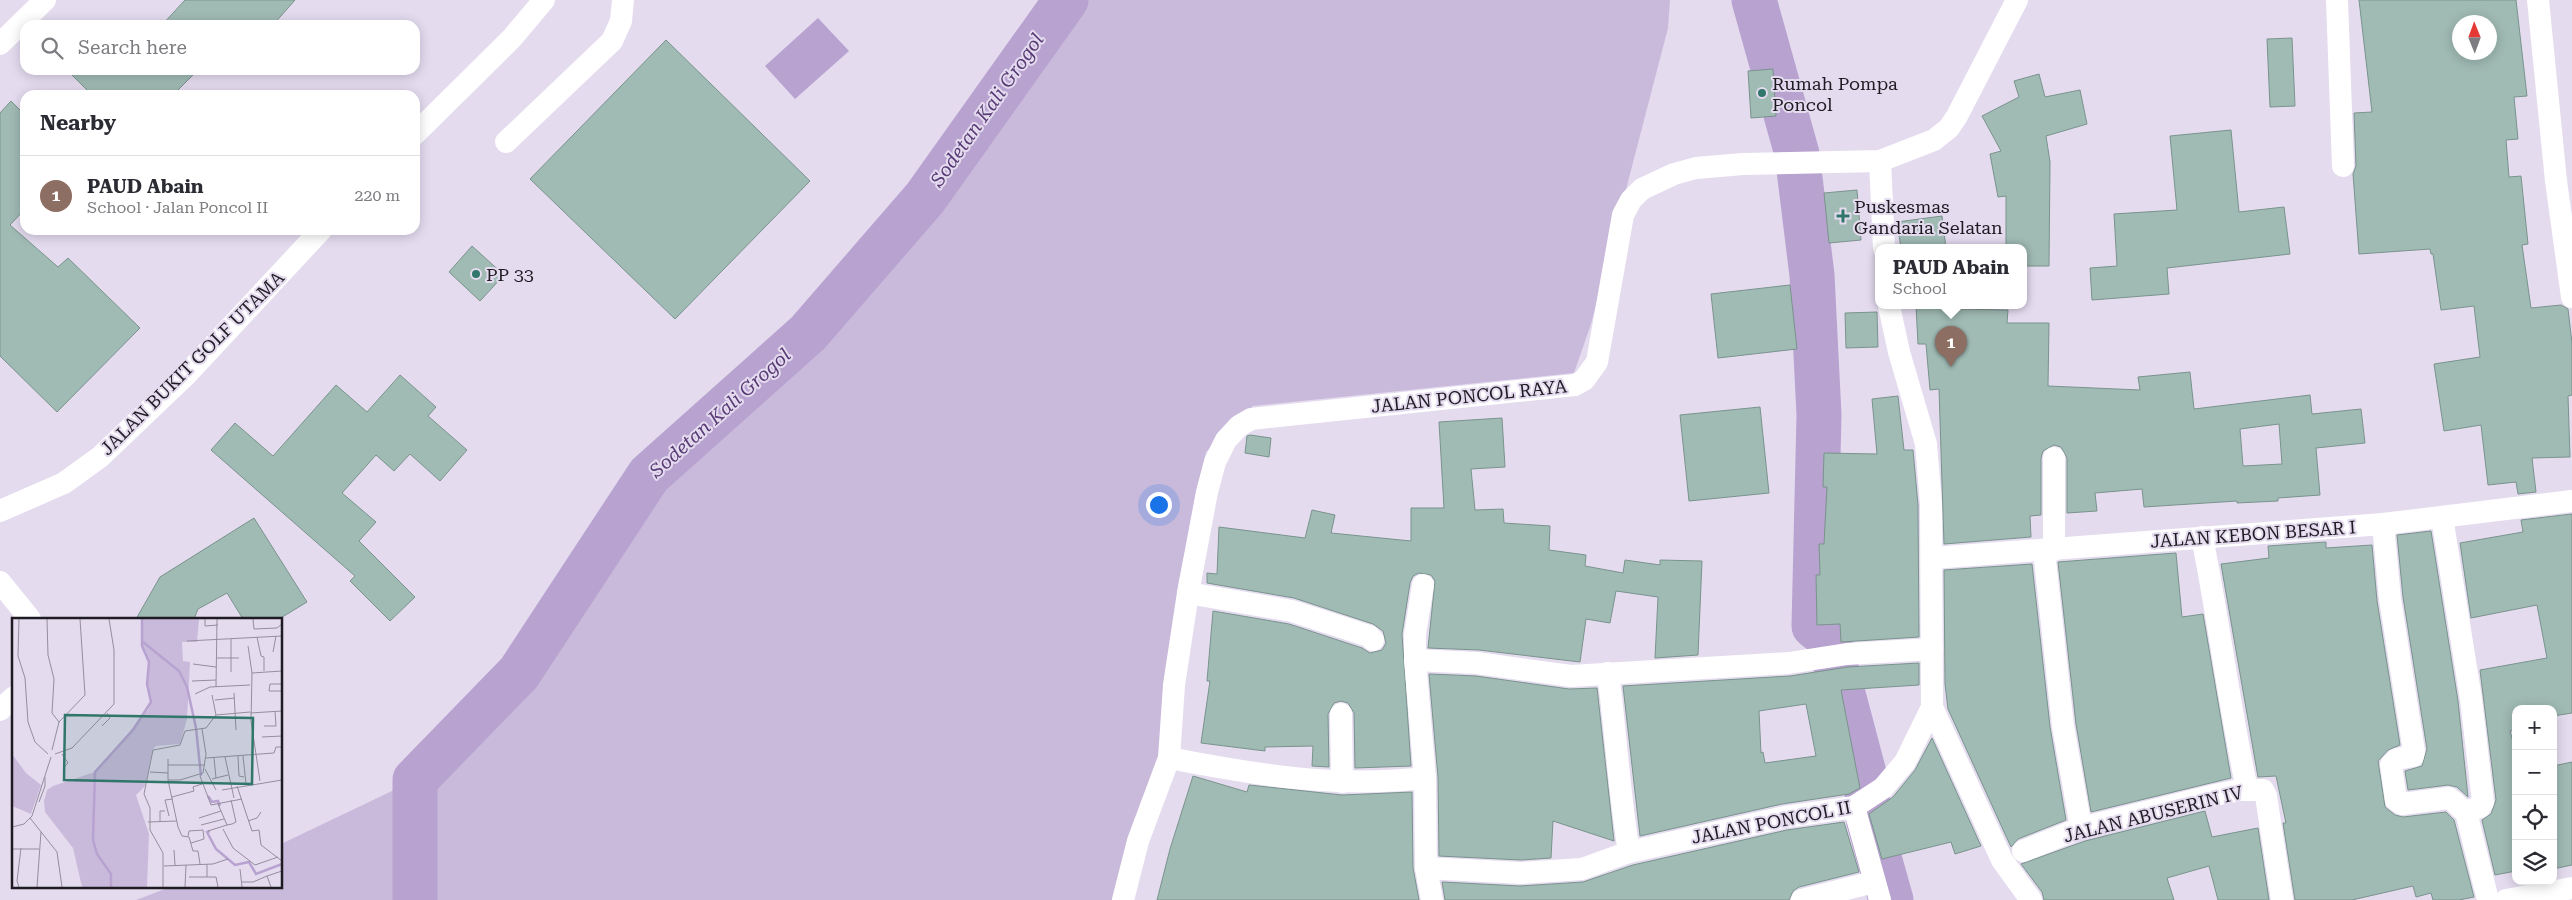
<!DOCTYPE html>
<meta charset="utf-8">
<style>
:root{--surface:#fff;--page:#f2f2f3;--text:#2b2b33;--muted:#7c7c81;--line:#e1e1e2;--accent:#ea580c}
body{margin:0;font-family:"Roboto Serif",serif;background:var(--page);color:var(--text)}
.controls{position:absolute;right:15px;bottom:15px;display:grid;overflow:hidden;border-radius:10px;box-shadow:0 2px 12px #0003}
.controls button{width:45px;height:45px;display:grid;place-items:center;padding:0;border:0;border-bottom:1px solid var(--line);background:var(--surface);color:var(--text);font:25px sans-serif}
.compass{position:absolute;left:2452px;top:15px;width:45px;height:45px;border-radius:50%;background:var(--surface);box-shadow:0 2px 12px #0003;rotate:359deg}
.you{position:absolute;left:1158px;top:504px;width:18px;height:18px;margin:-12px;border:4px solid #fff;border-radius:50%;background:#1a73e8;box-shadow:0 0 0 8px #1a73e833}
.badge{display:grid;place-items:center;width:32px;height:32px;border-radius:50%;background:var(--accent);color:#fff;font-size:16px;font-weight:700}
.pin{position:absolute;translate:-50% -41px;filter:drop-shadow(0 1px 2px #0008)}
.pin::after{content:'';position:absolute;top:26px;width:18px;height:15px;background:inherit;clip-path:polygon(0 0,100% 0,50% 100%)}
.popup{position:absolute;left:1875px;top:244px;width:152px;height:65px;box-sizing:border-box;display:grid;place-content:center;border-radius:10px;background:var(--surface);filter:drop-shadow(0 1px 4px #0005);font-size:16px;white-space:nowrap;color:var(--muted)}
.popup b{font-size:19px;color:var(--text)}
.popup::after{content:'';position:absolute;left:50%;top:100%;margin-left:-10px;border:10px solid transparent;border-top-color:var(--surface)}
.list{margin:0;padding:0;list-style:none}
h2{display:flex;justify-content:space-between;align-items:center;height:65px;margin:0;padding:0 20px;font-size:21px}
h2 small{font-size:16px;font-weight:400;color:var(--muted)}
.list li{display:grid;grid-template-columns:32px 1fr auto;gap:15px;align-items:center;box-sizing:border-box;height:80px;padding:0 20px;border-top:1px solid var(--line)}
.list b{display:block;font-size:19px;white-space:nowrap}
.list p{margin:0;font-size:16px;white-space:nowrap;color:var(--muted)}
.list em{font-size:16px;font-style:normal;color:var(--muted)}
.icon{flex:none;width:28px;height:28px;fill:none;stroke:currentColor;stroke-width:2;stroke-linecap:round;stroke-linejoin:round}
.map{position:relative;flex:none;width:2572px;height:900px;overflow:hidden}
.search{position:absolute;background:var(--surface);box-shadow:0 2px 12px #0003;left:20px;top:20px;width:400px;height:55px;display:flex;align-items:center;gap:12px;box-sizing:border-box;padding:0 18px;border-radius:15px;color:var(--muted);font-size:19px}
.panel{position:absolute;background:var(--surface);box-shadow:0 2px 12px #0003;left:20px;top:90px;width:400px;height:145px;border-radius:15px}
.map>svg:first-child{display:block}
</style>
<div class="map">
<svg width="2572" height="900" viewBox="0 0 2572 900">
<rect width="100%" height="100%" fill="#e4dbef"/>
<!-- green -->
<path fill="#c9badb" d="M 1066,0 L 1670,0 L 1668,28 L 1591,324 L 1574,373 L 1253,406 L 1206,452 L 1178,585 L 1167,735 L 1123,900 L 136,900 L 173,886 L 281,886 L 281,844 L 415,780 L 519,673 L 649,475 L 808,333 L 925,198 Z"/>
<!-- water -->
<path fill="#b8a2d0" d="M 818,18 L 849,51 L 795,99 L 765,66 Z"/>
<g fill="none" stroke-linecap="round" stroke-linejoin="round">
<!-- river -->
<g stroke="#b8a2d0" stroke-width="45">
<path d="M 1754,0 L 1797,154 L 1812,275 L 1819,415 L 1814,626 L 1828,637 L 1866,781 L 1869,822 L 1891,900"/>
<path d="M 415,900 L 415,780 L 519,673 L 649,475 L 808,333 L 925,198 L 1066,0"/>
</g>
</g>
<!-- building -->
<g fill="#a0bab4" stroke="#7a938d" fill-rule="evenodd">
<path d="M 185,0 L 295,0 L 273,25 L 162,25 Z"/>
<path d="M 2359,0 L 2516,0 L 2527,96 L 2514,97 L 2518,139 L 2506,140 L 2509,177 L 2521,176 L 2528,244 L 2522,245 L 2531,308 L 2561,305 L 2568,309 L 2572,343 L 2572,395 L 2568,396 L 2570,457 L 2532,458 L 2536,492 L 2518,494 L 2516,482 L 2488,485 L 2481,425 L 2444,431 L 2434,364 L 2480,357 L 2474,306 L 2441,310 L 2433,254 L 2431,254 L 2430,249 L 2359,254 L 2353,174 L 2356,166 L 2354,113 L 2372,112 ZM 2460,22 L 2490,22 L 2490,52 L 2460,52 Z"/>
<path d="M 2292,38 L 2295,106 L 2270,107 L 2267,39 Z"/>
<path d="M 666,40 L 810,181 L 675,319 L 530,179 Z"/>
<path d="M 1773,69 L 1776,116 L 1751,118 L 1748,71 Z"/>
<path d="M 67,70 L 198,70 L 173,95 L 92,95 Z"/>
<path d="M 2039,74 L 2045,97 L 2080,90 L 2087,124 L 2046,136 L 2050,162 L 2049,266 L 2024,266 L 2024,248 L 2006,248 L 2006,196 L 1998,197 L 1990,154 L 2001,151 L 1982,116 L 2019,97 L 2014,81 Z"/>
<path d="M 11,101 L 25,115 L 25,209 L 10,225 L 58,267 L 68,258 L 140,328 L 57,412 L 0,356 L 0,113 Z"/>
<path d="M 2231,130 L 2239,212 L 2284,207 L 2290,254 L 2167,268 L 2169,294 L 2092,300 L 2090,268 L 2117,266 L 2114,214 L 2177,210 L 2170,136 Z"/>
<path d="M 1857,190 L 1861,240 L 1829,243 L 1824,193 Z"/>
<path d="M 1942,216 L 1946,248 L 1901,248 L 1897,222 Z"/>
<path d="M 472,246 L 504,275 L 480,301 L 449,272 Z"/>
<path d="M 1790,285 L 1797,349 L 1718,358 L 1711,294 Z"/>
<path d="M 1916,306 L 1959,306 L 1959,309 L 2008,310 L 2007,323 L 2049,323 L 2048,386 L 2140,390 L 2138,377 L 2190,372 L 2194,409 L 2310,395 L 2312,414 L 2361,409 L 2365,443 L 2316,448 L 2320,495 L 2278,498 L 2278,501 L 2237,503 L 2237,501 L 2144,507 L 2142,489 L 2095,493 L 2097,511 L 2067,513 L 2067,458 L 2061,447 L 2054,445 L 2043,451 L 2041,458 L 2041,515 L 2030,516 L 2031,537 L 1944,544 L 1939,389 L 1930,390 L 1926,344 L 1918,344 ZM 2279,424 L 2282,464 L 2243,466 L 2240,429 Z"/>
<path d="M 1877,312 L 1878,347 L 1846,348 L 1845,313 Z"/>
<path d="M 400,375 L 436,407 L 428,416 L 467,450 L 440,481 L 410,454 L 394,471 L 376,455 L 342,493 L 376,522 L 359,541 L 415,597 L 390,621 L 350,581 L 355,576 L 211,450 L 235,423 L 273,456 L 336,385 L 367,412 Z"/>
<path d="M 1898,396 L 1904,450 L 1913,450 L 1918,505 L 1919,637 L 1841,642 L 1840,624 L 1817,625 L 1816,575 L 1820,575 L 1819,544 L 1824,544 L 1827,487 L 1823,487 L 1824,453 L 1877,454 L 1872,399 Z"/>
<path d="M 1760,407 L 1769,493 L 1689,501 L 1680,415 Z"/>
<path d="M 1502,418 L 1505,467 L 1471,469 L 1475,510 L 1503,509 L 1504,523 L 1550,526 L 1549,550 L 1586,555 L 1585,566 L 1623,573 L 1625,560 L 1660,565 L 1660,560 L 1702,561 L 1698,655 L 1655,658 L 1658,597 L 1616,591 L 1610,623 L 1586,619 L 1580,662 L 1479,650 L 1428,648 L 1435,581 L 1431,575 L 1419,573 L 1413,576 L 1410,583 L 1402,634 L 1411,766 L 1355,768 L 1354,713 L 1348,703 L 1341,701 L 1334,703 L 1328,714 L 1329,767 L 1312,766 L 1313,746 L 1265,747 L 1265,751 L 1201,743 L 1210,681 L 1207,681 L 1213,611 L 1289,624 L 1362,648 L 1370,653 L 1382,650 L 1386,643 L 1383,631 L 1373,624 L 1294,598 L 1207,583 L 1207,573 L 1217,574 L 1219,527 L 1305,538 L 1312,510 L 1335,515 L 1331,533 L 1411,541 L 1411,508 L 1444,508 L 1439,422 Z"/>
<path d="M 1250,435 L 1271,438 L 1269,457 L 1245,453 L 1247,436 Z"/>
<path d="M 2572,514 L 2572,713 L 2553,716 L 2553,709 L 2516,709 L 2516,730 L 2510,731 L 2516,752 L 2516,871 L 2495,875 L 2482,820 L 2491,814 L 2496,800 L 2480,670 L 2547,658 L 2537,605 L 2471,618 L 2460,543 L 2523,532 L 2521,520 Z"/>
<path d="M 254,518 L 307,602 L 279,619 L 243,619 L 227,593 L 198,609 L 194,619 L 136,619 L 160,577 Z"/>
<path d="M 2431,531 L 2458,701 L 2468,797 L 2457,787 L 2448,785 L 2408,790 L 2405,771 L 2422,766 L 2427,749 L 2403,597 L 2397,535 Z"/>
<path d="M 2326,542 L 2326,548 L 2372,545 L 2377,601 L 2400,745 L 2388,750 L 2378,761 L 2385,807 L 2395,815 L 2403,817 L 2446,812 L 2454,820 L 2474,897 L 2459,900 L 2433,900 L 2431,893 L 2416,897 L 2413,886 L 2352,900 L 2295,900 L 2283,823 L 2286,823 L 2276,776 L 2258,777 L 2221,564 L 2269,558 L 2268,546 Z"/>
<path d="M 2176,553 L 2182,617 L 2203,614 L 2231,778 L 2091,812 L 2076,724 L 2058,562 Z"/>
<path d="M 2032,564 L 2050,727 L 2066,820 L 2018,839 L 2011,847 L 1948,709 L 1945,684 L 1944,570 Z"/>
<path d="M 1919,663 L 1919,685 L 1841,690 L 1860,788 L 1849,794 L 1782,804 L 1640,836 L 1623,686 L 1790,676 L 1848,667 ZM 1806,704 L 1816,756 L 1765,763 L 1763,752 L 1761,753 L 1759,711 Z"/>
<path d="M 1429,674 L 1476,676 L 1569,689 L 1597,688 L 1614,841 L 1553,821 L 1551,858 L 1521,860 L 1439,856 L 1438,777 Z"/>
<path d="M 1932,738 L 1981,846 L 1955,854 L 1951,842 L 1882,859 L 1869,814 L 1893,797 L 1915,770 Z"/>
<path d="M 2572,762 L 2572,865 L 2553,869 L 2553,766 Z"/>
<path d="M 1193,776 L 1247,792 L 1249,785 L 1342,795 L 1412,792 L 1413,868 L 1419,900 L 1157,900 L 1170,849 Z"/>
<path d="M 2205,811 L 2212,837 L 2258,828 L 2269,900 L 2218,900 L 2209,866 L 2167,878 L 2174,900 L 2044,900 L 2042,892 L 2021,864 L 2085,841 Z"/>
<path d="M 1844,822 L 1859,872 L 1799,887 L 1793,891 L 1789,900 L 1445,900 L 1442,882 L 1520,886 L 1583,882 L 1633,865 L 1787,830 Z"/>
</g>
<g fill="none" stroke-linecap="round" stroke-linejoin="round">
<!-- street -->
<g stroke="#fff" stroke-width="22">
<path d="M 2337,0 L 2343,166"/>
<path d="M 2538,0 L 2556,181 L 2572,297"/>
<path d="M 0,44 L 45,0"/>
<path d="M 415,134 L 512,38 L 544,0"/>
<path d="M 506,142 L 612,41 L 621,21 L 623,0"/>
<path d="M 1880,161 L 1884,248"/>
<path d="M 0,511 L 64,483 L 100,457 L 187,374 L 321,230"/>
<path d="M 2383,524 L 2390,599 L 2414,751 L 2413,756 L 2397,759 L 2391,765 L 2396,800 L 2402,804 L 2449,798 C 2465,808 2457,815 2480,807 L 2483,802 L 2471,699 L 2442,517"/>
<path d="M 2202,537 C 2219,621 2229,706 2247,789"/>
<path d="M 2054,550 L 2054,458"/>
<path d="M 2044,551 L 2063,726 L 2081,828"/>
<path d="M 1933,558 L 2383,524 L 2572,501"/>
<path d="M 0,582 L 30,619"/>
<path d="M 1423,585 L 1415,634 L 1415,660 L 1425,778 L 1426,868 L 1432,900"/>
<path d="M 1188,593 L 1292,611 L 1369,636 L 1373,640"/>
<path d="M 1415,660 L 1477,663 L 1571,676 L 1789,663 L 1847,654 L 1932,649"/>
<path d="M 1608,673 C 1616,733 1619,793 1629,852"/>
<path d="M 1932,707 L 2002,860 L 2031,900"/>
<path d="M 0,710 L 14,697"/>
<path d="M 1341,714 L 1342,782"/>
<path d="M 1169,758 C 1257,775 1334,788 1425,778"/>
<path d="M 1854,807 L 1880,900"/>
<path d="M 2466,812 L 2488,900"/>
<path d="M 2023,851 L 2081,828 L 2215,795 L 2240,790 L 2263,790 L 2266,796 L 2282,900"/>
<path d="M 1426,868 L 1521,873 L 1582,869 L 1629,852 L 1785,817 L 1854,807 L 1883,788 L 1905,762 L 1932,707 L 1931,504 L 1926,444 L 1899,352 L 1889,306"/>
<path d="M 1123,900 L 1138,841 L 1169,758 L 1174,685 L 1188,593 L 1207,492 L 1215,462 L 1226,440 L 1239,426 L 1251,419 L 1575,385 L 1584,380 L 1597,362 L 1623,215 L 1631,200 L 1642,189 L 1674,174 L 1696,168 L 1743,164 L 1880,161 L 1934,140 L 1949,128 L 1957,116 L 2017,0"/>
<path d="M 1802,900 L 1874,882"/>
<path d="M 2506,900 L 2572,888"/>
</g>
</g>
<!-- markers -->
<g fill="#31766a" stroke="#e4dbef" stroke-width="2">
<circle cx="1762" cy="93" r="5"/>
<path d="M1840.5 208.5h5v5h5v5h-5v5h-5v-5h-5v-5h5z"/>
<circle cx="476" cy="274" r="5"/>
</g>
<g text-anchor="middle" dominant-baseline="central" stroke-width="4" stroke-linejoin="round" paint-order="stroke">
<!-- poi labels -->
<g font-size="18" fill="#1e1b22" stroke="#e4dbef" text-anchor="start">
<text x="1772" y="83">Rumah Pompa<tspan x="1772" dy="21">Poncol</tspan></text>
<text x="1854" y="206">Puskesmas<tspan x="1854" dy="21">Gandaria Selatan</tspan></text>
<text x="486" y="274">PP 33</text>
</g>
<!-- street labels -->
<g font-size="18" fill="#1e1b22" stroke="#e4dbef">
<text transform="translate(192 363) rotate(-45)">JALAN BUKIT GOLF UTAMA</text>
<text transform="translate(1469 396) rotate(-6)">JALAN PONCOL RAYA</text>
<text transform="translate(2253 534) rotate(-4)">JALAN KEBON BESAR I</text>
<text transform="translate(2153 814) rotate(-14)">JALAN ABUSERIN IV</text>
<text transform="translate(1771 822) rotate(-11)">JALAN PONCOL II</text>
</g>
<!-- water labels -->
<g font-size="19" font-style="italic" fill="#583a74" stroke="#e4dbef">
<text transform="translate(987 110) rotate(-55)">Sodetan Kali Grogol</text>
<text transform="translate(720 413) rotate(-42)">Sodetan Kali Grogol</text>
</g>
</g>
<!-- overview -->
<g transform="translate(12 618)">
<rect width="270" height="270" fill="#e4dbef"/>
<path d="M 130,1 L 187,1 L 185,24 L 170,24 L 171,43 L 178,44 L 175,101 L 168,126 L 144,128 L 141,131 L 133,168 L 124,177 L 137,216 L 135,269 L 70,269 L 61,230 L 33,194 L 32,183 L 35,172 L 41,168 L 83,154 L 136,92 L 139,84 L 135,66 L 137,44 L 130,28 ZM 0,136 L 14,155 L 29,167 L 19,196 L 0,188 Z" fill="#c9badb"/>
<path fill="none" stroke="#b8a2d0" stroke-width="2.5" d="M 131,24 L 167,53 L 175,69 L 184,110 L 189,158M 196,178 L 200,184 L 206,183 L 208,188M 198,213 L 195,214 L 204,231 L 223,247 L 237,244 L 244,256 L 270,246M 99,269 L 99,256 L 85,236 L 81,222 L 83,154 L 121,112 L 139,84 L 135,66 L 137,44 L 130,28 L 130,1"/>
<path fill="none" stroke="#958e9d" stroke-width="1" d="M 7,1 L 6,38 L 13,60 L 16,104 L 23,124 L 36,136M 35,1 L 36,37 L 42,61 L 40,95 L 47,104M 193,1 L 193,8 L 206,7M 241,1 L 242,11 L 265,10 L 270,6M 245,19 L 249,38 L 252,39 L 252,53M 219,21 L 219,54M 175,23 L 270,18M 236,28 L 240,55 L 239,103 L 248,163M 261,34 L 264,18M 205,40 L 227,40M 181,46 L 204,49M 240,55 L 270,53M 180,63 L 204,62M 270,66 L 258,66 L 257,73 L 270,73M 204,69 L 205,1M 222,75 L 224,112M 183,76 L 198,69 L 238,67M 200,77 L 204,97M 203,82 L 223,80M 238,95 L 270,93M 47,104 L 73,77 L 68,1M 90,108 L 98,100 L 95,95M 252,108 L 264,108 L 263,93M 250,119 L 270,118M 40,132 L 47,104M 43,136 L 60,130 L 102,86 L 102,32 L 97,1M 50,136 L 56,145 L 51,150M 226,138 L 227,158 L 232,159M 231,138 L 234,166M 213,139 L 222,180M 194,140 L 262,135 L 264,129 L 270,129M 202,140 L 204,160M 156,141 L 156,162 L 166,209 L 170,218 L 177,219 L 181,233 L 186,233 L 188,246M 156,147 L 193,147M 193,151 L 204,172M 138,154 L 156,155M 188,158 L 199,187 L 230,181M 200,161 L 216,157M 156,162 L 168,162 L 191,155 L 194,136 L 190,111M 225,168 L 240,213M 210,172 L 270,162M 160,179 L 182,173 L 181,169 L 190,166M 27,184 L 33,168 L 33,159M 206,186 L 215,207 L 220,206 L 224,204 L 219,182M 157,198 L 153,182 L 161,181M 18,200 L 45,234 L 50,269M 187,200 L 209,193M 236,203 L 245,200 L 249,194M 136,204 L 165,203M 148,204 L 148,193 L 153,193M 189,207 L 212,201M 0,209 L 12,206 L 20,198 L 39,139M 211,211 L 221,230 L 243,247 L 266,239M 196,213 L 215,207M 240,213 L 247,212 L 249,227 L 270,243M 176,218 L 177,213 L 191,212 L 192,221 L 179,225M 0,231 L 27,231M 162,232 L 163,247M 195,246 L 195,259 L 204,259 L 206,269M 152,248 L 201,246 L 216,241M 228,251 L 230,269M 177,259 L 195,259M 230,264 L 241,264 L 255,258M 7,269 L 5,263 L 9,230M 25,269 L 29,214M 151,269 L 151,235 L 138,212 L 138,190 L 132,176 L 141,132 L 168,127 L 173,113 L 194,110 L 204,97 L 238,94M 173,269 L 174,247M 259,269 L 255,258 L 270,253"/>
<path fill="#31766a" fill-opacity="0.15" stroke="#31766a" stroke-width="2.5" d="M 53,97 L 241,100 L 240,166 L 52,162 Z"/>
<rect width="270" height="270" fill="none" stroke="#1e1b22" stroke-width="2.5"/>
</g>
</svg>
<div class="controls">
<button>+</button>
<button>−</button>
<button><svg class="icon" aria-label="locate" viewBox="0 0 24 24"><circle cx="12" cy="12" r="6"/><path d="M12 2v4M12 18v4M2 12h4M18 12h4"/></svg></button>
<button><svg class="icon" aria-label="layers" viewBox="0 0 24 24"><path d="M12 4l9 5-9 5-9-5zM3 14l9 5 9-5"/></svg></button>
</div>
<svg class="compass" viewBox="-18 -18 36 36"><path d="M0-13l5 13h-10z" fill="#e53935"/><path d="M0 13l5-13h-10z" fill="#7c7c81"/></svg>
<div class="you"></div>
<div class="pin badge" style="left:1951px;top:367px;background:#8d6e63">1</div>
<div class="popup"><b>PAUD Abain</b>School</div>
<div class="search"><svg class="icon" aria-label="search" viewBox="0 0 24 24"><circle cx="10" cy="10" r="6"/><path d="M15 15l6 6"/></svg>Search here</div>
<section class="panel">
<h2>Nearby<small></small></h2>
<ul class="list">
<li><span class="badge" style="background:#8d6e63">1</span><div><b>PAUD Abain</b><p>School · Jalan Poncol II</p></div><em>220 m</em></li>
</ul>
</section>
</div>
